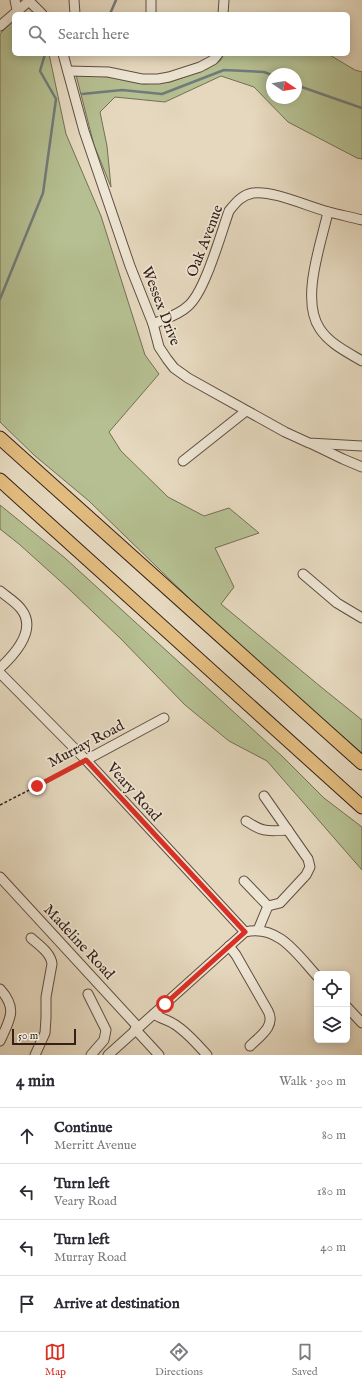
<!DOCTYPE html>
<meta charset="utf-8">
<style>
:root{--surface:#fff;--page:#f7f7f7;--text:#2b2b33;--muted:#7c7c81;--line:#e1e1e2;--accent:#d93025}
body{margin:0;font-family:"IM FELL English",serif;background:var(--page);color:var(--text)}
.controls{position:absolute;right:12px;bottom:12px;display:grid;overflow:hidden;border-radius:6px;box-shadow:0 2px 10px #0003}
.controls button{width:36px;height:36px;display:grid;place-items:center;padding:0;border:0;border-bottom:1px solid var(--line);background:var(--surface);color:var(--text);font:20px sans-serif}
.compass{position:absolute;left:266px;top:68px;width:36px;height:36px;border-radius:50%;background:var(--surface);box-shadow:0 2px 10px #0003;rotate:102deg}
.scale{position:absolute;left:12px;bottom:10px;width:64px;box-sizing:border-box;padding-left:4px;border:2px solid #332018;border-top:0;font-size:11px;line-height:14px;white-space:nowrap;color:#332018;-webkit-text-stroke:3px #eee6d5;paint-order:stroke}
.stop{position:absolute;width:12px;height:12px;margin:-9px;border:3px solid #d93025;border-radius:50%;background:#fff}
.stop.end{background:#d93025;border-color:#fff;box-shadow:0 1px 4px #0008}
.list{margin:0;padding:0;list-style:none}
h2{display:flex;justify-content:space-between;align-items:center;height:52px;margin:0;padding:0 16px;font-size:17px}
h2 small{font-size:13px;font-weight:400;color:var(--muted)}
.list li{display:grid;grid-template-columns:26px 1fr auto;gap:12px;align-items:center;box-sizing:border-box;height:56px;padding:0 16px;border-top:1px solid var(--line)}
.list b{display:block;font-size:15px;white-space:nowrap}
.list p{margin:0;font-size:13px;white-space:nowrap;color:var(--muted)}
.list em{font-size:13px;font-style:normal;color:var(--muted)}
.icon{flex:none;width:22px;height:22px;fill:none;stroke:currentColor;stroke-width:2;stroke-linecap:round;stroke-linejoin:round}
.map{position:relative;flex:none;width:362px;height:1055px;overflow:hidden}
.search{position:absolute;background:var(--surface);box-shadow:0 2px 10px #0003;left:12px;right:12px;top:12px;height:44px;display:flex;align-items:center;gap:10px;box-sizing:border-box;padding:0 14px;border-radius:6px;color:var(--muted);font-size:15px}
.sheet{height:276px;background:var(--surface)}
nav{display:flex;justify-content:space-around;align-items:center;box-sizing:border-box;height:56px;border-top:1px solid var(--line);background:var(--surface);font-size:11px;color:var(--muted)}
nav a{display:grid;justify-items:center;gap:2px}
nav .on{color:var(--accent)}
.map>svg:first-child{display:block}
</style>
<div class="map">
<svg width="362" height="1055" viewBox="0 0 362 1055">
<rect width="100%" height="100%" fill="#e5d8be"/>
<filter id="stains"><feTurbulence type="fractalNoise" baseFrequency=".005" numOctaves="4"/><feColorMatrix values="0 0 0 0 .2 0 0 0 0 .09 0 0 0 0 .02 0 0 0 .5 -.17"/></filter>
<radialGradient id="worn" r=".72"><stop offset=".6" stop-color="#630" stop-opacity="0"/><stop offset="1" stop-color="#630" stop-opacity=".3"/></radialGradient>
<!-- green -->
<g fill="#b5bf91" stroke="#747054" fill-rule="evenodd">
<path d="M 14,21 L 14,54 L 49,54 L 66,134 L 101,216 L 145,355 L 159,374 L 109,432 L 121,451 L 168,497 L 204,516 L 229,508 L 259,533 L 215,548 L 234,587 L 221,604 L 321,687 L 362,720 L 362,753 L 277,679 L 193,602 L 89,501 L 34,455 L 0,422 L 0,34 L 11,22 Z"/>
<path d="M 224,54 L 328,54 L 355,70 L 362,72 L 362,159 L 357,158 L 288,122 L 254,87 L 221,76 L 165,102 L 115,97 L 100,112 L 107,146 L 111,187 L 94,145 L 76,75 L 111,77 L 144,84 L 170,82 L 207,69 L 220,61 ZM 272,74 L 296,74 L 296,98 L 272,98 Z"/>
<path d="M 0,505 L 65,558 L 169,653 L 283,757 L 324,798 L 362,827 L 362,870 L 267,761 L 229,741 L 185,705 L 121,639 L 69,589 L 19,544 L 0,529 Z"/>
</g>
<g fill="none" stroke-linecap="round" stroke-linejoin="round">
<!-- stream -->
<g stroke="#717b7b" stroke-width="2.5">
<path d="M 110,14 L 116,0"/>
<path d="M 296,85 L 362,108"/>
<path d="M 82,94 L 122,90 L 162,94 L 224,70 L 264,72 L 272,75"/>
<path d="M 0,299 L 43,193 L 56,99 L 40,71 L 45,54"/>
</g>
<!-- minor casing -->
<g stroke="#604e42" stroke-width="11">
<g id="minor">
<path d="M 15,0 L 17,10"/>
<path d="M 74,0 L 75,14"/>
<path d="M 151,0 L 151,14"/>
<path d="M 29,1 L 42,14"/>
<path d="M 223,14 L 224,0"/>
<path d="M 0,26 L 30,0"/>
<path d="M 63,54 L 84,131 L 130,266 L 153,324 L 159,347 L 167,359 L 174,368 L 188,378 L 285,432 L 309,443 L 362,446"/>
<path d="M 68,71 L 108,72 L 142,79 L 158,79 L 169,77 L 200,67 L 213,60 L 218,54"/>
<path d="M 328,212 C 321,244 300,300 320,329 C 330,344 347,352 362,361"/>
<path d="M 153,324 C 164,319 179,315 188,306 C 205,292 221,233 229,211 C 236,202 242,195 253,193 C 273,190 309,207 329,212 C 340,215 351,217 362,220"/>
<path d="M 312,444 L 343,459 L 362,467"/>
<path d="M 183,461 L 246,411"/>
<path d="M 303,574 L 337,603 L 362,618"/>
<path d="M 0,591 C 7,597 16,602 21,609 C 38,630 14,655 0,668"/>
<path d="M 0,673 L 86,760 L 245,932"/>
<path d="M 86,760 L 164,718"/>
<path d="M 264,796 L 308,859 L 310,867 L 306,875 L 280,903 L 268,906"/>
<path d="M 246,821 C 264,833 267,831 288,830"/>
<path d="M 0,877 L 138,1027"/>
<path d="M 244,881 L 268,906"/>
<path d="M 258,930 L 268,906"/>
<path d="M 31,938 C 39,945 51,953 52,964 L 46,997 L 46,1018 L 45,1033 L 35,1055"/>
<path d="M 229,946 L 236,955 L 268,1011 C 276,1026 260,1036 250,1046"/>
<path d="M 0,989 C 18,1009 10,1019 0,1041"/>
<path d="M 88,994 L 106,1030 L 104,1040 L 91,1055"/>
<path d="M 347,1007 L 362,1023"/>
<path d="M 154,1014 C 161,1019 168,1020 174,1024 C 187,1032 197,1044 207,1055"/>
<path d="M 135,1029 L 159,1055"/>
<path d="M 108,1055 L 245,932 C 278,924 297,954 317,976"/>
</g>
</g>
<!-- highway casing -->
<g stroke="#332018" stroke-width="15">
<g id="highway">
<path d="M 0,438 L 362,763"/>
<path d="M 0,480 L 362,807"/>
</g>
</g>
<!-- path -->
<path stroke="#332018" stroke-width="1.5" stroke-dasharray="3 2" stroke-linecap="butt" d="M 0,805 L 78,765"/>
<!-- minor -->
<use href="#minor" stroke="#eee6d5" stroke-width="9"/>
<!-- highway -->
<use href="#highway" stroke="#e2bc7f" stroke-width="13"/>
</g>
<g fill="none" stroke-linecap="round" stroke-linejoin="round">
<!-- route -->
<path stroke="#d93025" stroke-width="5" d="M 37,786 L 86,760 L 245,932 L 165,1004"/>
</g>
<g text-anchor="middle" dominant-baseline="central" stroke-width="3.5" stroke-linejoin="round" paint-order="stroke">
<!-- street labels -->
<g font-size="15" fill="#332018" stroke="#eee6d5">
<text transform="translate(205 241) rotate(-69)">Oak Avenue</text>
<text transform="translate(161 306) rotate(69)">Wessex Drive</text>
<text transform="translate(86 744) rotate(-28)">Murray Road</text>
<text transform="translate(134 792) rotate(48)">Veary Road</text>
<text transform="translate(79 942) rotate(47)">Madeline Road</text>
</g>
</g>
<rect width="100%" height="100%" filter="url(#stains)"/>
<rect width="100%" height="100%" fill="url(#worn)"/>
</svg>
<div class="controls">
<button><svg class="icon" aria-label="locate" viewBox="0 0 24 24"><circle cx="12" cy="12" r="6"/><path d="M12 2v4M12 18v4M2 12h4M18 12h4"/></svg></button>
<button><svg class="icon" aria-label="layers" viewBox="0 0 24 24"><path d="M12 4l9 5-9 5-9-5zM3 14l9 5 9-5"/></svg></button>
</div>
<svg class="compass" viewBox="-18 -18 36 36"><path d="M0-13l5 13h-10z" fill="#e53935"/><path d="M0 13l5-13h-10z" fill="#7c7c81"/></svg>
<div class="scale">50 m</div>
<div class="stop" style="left:165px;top:1004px"></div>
<div class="stop end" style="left:37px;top:786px"></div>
<div class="search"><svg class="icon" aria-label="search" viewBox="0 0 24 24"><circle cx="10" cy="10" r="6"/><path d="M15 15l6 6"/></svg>Search here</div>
</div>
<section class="sheet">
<h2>4 min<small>Walk · 300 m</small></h2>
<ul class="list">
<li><svg class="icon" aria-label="ahead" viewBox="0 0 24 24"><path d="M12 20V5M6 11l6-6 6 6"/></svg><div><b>Continue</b><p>Merritt Avenue</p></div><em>80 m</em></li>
<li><svg class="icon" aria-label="left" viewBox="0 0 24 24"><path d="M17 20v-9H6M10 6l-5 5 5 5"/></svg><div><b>Turn left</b><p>Veary Road</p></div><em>180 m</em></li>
<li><svg class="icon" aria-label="left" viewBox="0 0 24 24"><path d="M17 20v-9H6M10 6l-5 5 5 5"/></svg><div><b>Turn left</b><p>Murray Road</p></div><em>40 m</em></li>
<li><svg class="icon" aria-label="arrive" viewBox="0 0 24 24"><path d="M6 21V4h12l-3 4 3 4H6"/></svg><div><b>Arrive at destination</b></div></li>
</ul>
</section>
<nav>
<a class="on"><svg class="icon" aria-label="map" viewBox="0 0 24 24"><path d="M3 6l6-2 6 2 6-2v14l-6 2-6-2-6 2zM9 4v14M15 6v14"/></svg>Map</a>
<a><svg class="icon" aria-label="directions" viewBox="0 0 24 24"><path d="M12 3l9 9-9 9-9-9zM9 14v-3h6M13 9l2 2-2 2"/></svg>Directions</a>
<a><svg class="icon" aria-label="saved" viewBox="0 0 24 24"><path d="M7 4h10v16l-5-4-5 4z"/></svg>Saved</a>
</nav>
